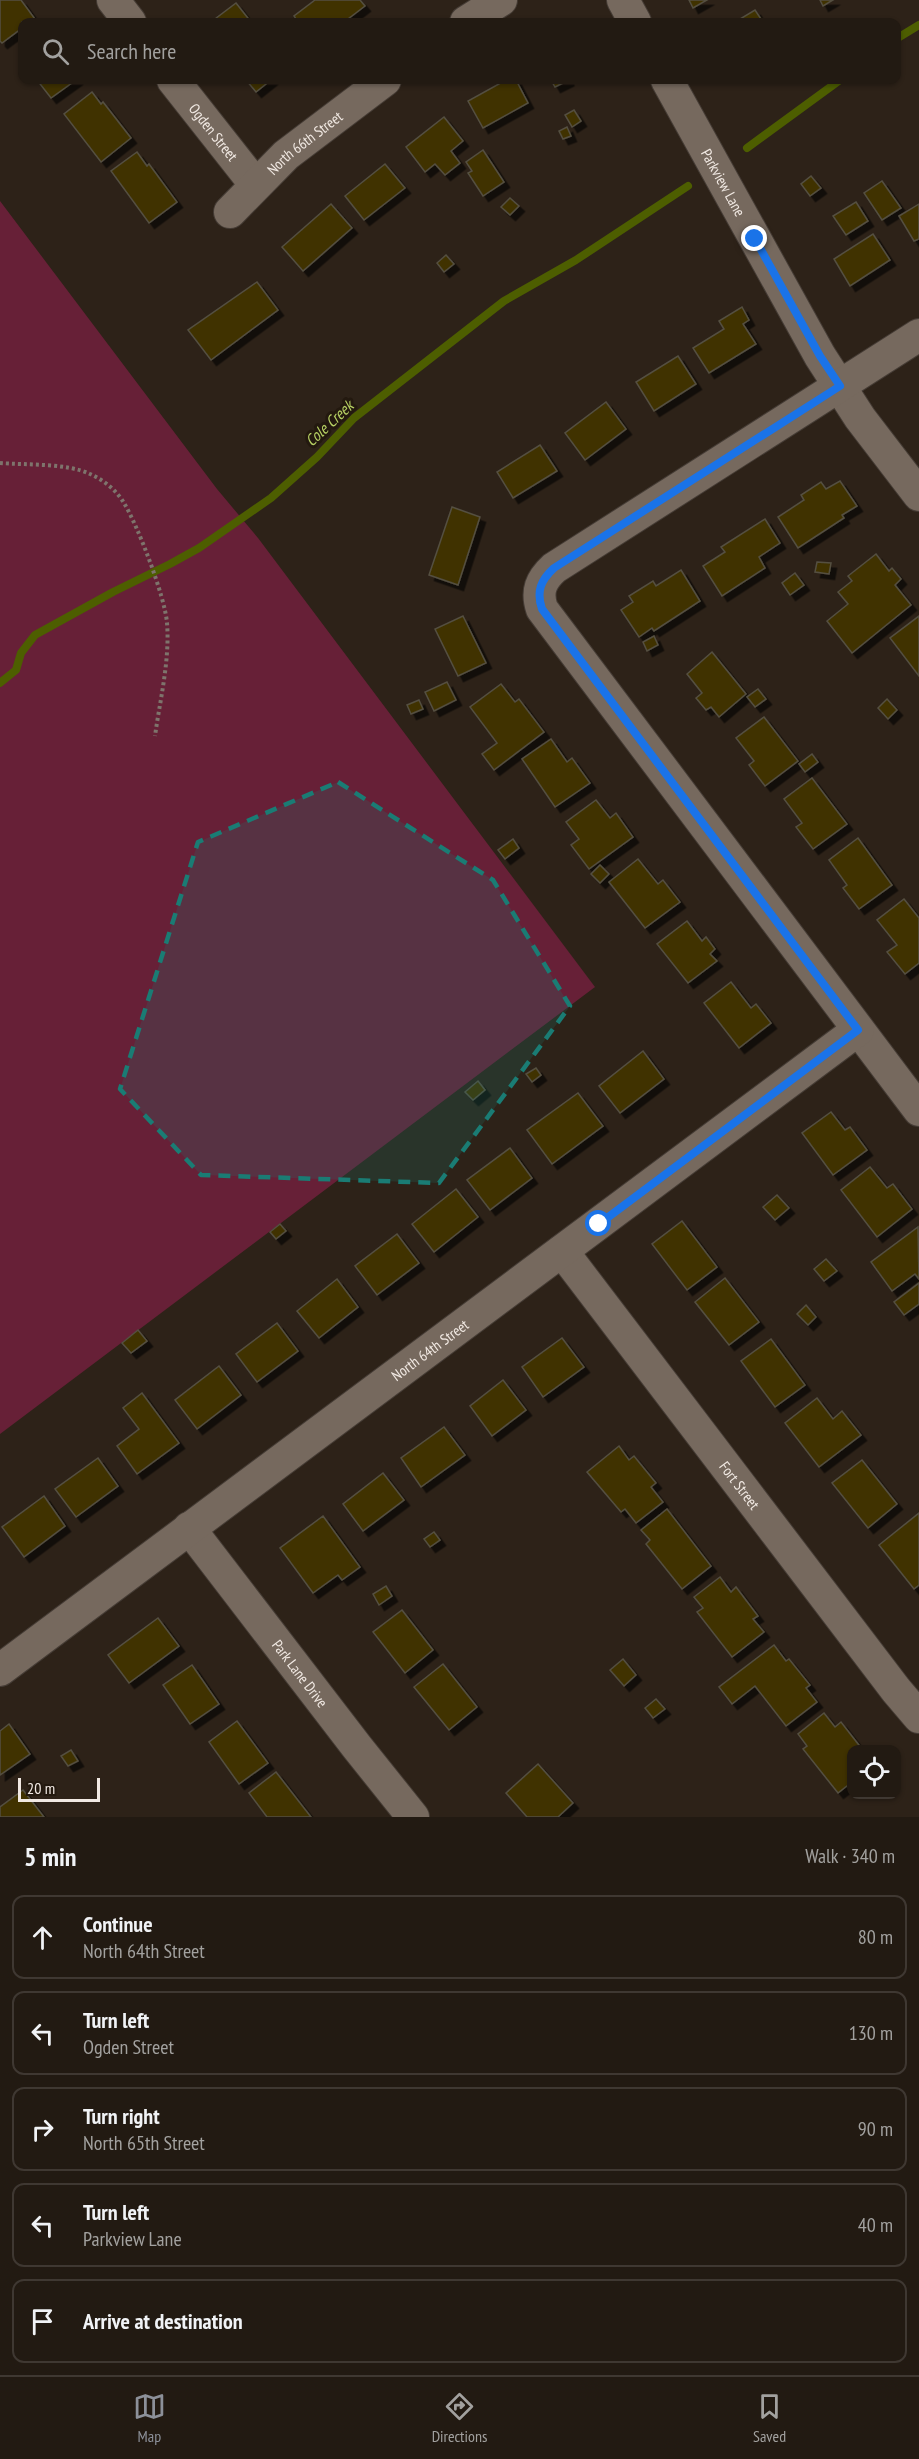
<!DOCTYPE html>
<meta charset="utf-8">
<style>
:root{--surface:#221a12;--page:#2a231b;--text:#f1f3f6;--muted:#a2a19f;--line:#3f3832;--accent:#8c9099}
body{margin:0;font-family:"PT Sans Narrow",sans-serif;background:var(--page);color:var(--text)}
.controls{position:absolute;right:18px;bottom:18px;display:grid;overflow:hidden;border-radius:12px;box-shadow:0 2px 4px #0004}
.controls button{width:54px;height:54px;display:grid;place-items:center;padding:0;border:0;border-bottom:2px solid var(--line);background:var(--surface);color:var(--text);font:30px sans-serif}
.scale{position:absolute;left:18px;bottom:15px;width:82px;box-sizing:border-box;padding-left:6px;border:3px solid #f1e9e3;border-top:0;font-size:16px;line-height:21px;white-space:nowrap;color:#f1e9e3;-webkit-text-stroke:4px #23190f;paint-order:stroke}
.stop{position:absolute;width:18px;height:18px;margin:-14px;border:4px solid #1a73e8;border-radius:50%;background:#fff}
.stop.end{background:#1a73e8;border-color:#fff;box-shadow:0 2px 6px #0008}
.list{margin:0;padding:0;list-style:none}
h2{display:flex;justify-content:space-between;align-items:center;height:78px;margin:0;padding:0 24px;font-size:26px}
h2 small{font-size:20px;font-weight:400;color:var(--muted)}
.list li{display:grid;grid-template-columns:39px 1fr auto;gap:18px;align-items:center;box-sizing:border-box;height:84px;margin:0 12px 12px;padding:0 12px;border:2px solid var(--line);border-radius:12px}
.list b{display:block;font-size:22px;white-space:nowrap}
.list p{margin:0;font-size:20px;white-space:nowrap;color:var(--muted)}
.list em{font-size:20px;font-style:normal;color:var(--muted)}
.icon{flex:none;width:33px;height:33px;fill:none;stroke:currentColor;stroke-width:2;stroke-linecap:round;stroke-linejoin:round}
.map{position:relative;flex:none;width:919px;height:1817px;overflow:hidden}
.search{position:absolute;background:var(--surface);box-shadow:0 2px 4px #0004;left:18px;right:18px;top:18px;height:66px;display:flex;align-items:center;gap:15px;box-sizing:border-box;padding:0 21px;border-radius:12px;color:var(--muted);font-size:22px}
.sheet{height:558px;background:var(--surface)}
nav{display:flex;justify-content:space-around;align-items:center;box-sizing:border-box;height:84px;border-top:2px solid var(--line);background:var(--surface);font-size:16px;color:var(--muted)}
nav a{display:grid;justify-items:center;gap:3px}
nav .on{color:var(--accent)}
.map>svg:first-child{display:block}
</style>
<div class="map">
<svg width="919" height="1817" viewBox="0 0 919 1817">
<defs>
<filter id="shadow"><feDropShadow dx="5.5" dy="5.5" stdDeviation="0" flood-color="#0009"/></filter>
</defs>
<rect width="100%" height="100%" fill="#2d2218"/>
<!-- green -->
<path fill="#672037" d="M 0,201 L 217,489 L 258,538 L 595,987 L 0,1434 Z"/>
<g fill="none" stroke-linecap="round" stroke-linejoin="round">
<!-- stream -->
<g stroke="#4d5e00" stroke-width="8">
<path d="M 896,39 L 919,25"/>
<path d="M 747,148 L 840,80"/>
<path d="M 0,683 L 16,670 L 21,653 L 35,635 L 113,592 L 170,564 L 199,548 L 271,498 L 317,457 L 354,418 L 504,301 L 576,260 L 688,186"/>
</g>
</g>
<!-- building -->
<g fill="#413303" stroke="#544f41" stroke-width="1.5" filter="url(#shadow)">
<path d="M 0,0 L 21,0 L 35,19 L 30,22 L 22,22 L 22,28 L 2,43 L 0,41 Z"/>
<path d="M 315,0 L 360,0 L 365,6 L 344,22 L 298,22 L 294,16 Z"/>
<path d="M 689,0 L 707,0 L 693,8 Z"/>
<path d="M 820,0 L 833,0 L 823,6 Z"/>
<path d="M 236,3 L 251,22 L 211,22 Z"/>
<path d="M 755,10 L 763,22 L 735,22 Z"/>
<path d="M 37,80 L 76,80 L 51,98 Z"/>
<path d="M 246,80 L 271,80 L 256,92 Z"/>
<path d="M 506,80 L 516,80 L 528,103 L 483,128 L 468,101 Z"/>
<path d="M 551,80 L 569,80 L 555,87 Z"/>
<path d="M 92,92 L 101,104 L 103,102 L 131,138 L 101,162 L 64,114 Z"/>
<path d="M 574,110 L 581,121 L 572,127 L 565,115 Z"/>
<path d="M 444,117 L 463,141 L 451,151 L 460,163 L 445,175 L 435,164 L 425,172 L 406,147 Z"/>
<path d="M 567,127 L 571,136 L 563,139 L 559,131 Z"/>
<path d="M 483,150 L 504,182 L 483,196 L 468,173 L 472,171 L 466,162 Z"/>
<path d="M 137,152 L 147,166 L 149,164 L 177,202 L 149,223 L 111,171 Z"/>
<path d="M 385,164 L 405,188 L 364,220 L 345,196 Z"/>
<path d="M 811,176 L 821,188 L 810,196 L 801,184 Z"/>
<path d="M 882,181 L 901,208 L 882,220 L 864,193 Z"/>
<path d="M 510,198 L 519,206 L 510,215 L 501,207 Z"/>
<path d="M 856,202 L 868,221 L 846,235 L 833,216 Z"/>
<path d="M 331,204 L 352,228 L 303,271 L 282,247 Z"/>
<path d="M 919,204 L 919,239 L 914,241 L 899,216 Z"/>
<path d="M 873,234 L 890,260 L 850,286 L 834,259 Z"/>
<path d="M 446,255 L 454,264 L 444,272 L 437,263 Z"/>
<path d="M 257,282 L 278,310 L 211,360 L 188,330 Z"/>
<path d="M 742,307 L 749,320 L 743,324 L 756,344 L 709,373 L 693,348 L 724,329 L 719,321 Z"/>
<path d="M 678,356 L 696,384 L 654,411 L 636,382 Z"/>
<path d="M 606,402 L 626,429 L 585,460 L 565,433 Z"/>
<path d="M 540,445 L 557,471 L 513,498 L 497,472 Z"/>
<path d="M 840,481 L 857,506 L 842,515 L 844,518 L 798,548 L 778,517 L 804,500 L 801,495 L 821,482 L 826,489 Z"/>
<path d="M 452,507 L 480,517 L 458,585 L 429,575 Z"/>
<path d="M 765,519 L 780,543 L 759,557 L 765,568 L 722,596 L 703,566 L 725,552 L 721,547 Z"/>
<path d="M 876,554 L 889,571 L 892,568 L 901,579 L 895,585 L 911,605 L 852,653 L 827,621 L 848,604 L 838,592 L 852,581 L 848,576 Z"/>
<path d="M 817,562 L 831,563 L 829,574 L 815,572 Z"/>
<path d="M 681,570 L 700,601 L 654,631 L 652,628 L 639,637 L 621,610 L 633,602 L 629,596 L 653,581 L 656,586 Z"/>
<path d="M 795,573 L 804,585 L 790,595 L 782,583 Z"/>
<path d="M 463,616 L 486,663 L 458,676 L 435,629 Z"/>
<path d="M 919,616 L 919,676 L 890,638 Z"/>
<path d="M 654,636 L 658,645 L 647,651 L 643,642 Z"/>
<path d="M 712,652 L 746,694 L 719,717 L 711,707 L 706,710 L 696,698 L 702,693 L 687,674 Z"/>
<path d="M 447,682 L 456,700 L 434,711 L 425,692 Z"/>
<path d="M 501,684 L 515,702 L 519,699 L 544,732 L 494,770 L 482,754 L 497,743 L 470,707 Z"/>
<path d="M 758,689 L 766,699 L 755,707 L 747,697 Z"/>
<path d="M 887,699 L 897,710 L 888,719 L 878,708 Z"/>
<path d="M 419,700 L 423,709 L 411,714 L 407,705 Z"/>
<path d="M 764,717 L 798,761 L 765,786 L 749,765 L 754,761 L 736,738 Z"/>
<path d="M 551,739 L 567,762 L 572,758 L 590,783 L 555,807 L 522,759 Z"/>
<path d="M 812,754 L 818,762 L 805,772 L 799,764 Z"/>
<path d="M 812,778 L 847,824 L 813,849 L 796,827 L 802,823 L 784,799 Z"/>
<path d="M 596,800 L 610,818 L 616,813 L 633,837 L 589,869 L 571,845 L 579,839 L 566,822 Z"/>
<path d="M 858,838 L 892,885 L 859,909 L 843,888 L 847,885 L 829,860 Z"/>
<path d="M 513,839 L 519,848 L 505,859 L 498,850 Z"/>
<path d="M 638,859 L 658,884 L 663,880 L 680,902 L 645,928 L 609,882 Z"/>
<path d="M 600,865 L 609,874 L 600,883 L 591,874 Z"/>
<path d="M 904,899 L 919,918 L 919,963 L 905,974 L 887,952 L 897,945 L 877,920 Z"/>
<path d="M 687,921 L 702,941 L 706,937 L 715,949 L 710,954 L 717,961 L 688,983 L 657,944 Z"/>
<path d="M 731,982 L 751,1008 L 756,1004 L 771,1023 L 739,1048 L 704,1003 Z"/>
<path d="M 643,1051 L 664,1079 L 620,1113 L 599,1086 Z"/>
<path d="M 536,1068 L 541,1075 L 532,1082 L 526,1074 Z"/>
<path d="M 478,1081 L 485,1090 L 473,1100 L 465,1092 Z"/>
<path d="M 578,1093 L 603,1126 L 552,1164 L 527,1130 Z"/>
<path d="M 831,1112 L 845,1130 L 850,1127 L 867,1150 L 833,1175 L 802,1133 Z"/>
<path d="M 510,1148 L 532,1178 L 490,1210 L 467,1180 Z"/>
<path d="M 870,1167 L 887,1188 L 893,1184 L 912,1209 L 877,1237 L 841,1190 Z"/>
<path d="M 456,1189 L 478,1217 L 434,1252 L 412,1224 Z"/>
<path d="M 777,1195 L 789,1208 L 775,1220 L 763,1207 Z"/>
<path d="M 682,1221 L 717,1267 L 687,1290 L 652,1244 Z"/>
<path d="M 280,1224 L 286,1231 L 276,1239 L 270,1232 Z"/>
<path d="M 918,1227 L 919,1279 L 915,1274 L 892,1291 L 871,1262 Z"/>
<path d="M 397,1234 L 419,1263 L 377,1295 L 355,1266 Z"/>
<path d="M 826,1259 L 837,1271 L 824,1281 L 814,1269 Z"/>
<path d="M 725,1278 L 759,1322 L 729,1345 L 695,1302 Z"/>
<path d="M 337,1279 L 358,1307 L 319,1338 L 297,1311 Z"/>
<path d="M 919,1283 L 919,1304 L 904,1315 L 894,1302 Z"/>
<path d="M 806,1305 L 816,1317 L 808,1325 L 797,1314 Z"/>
<path d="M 277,1323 L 298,1351 L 257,1382 L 236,1354 Z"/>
<path d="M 138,1330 L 147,1341 L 131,1353 L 122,1343 Z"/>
<path d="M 562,1338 L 584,1367 L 543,1397 L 522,1367 Z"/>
<path d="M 771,1339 L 805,1385 L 775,1407 L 741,1361 Z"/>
<path d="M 219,1366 L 241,1395 L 197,1429 L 175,1400 Z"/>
<path d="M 503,1380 L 526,1410 L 492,1436 L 470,1406 Z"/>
<path d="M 142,1393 L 179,1443 L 137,1474 L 117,1446 L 139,1429 L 123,1408 Z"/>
<path d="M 817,1398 L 833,1419 L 842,1411 L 861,1435 L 819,1467 L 785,1423 Z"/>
<path d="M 444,1427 L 465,1455 L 421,1487 L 401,1458 Z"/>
<path d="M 619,1446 L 629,1460 L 634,1456 L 656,1483 L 651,1487 L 663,1502 L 636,1523 L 625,1509 L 621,1512 L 587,1472 Z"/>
<path d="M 98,1458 L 118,1486 L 76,1517 L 55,1489 Z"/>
<path d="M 862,1460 L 897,1504 L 868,1528 L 832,1483 Z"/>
<path d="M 383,1473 L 404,1500 L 363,1531 L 343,1504 Z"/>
<path d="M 44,1496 L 65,1526 L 24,1557 L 2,1527 Z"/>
<path d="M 667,1509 L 711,1566 L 682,1589 L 646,1544 L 650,1540 L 641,1530 Z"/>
<path d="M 919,1513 L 919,1585 L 914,1589 L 879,1545 Z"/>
<path d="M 323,1516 L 360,1567 L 342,1580 L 338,1575 L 313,1593 L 280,1548 Z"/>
<path d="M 434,1532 L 440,1540 L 430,1547 L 424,1539 Z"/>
<path d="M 720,1577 L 731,1592 L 736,1587 L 758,1616 L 753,1619 L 764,1632 L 732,1657 L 697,1612 L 703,1608 L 694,1597 Z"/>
<path d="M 386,1586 L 392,1596 L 379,1605 L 373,1594 Z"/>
<path d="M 402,1610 L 433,1650 L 405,1673 L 373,1632 Z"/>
<path d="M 158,1618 L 179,1646 L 129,1683 L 108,1655 Z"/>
<path d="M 774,1645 L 786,1661 L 789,1659 L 810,1685 L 806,1688 L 817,1702 L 786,1726 L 755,1686 L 732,1704 L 719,1687 Z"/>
<path d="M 623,1659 L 636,1675 L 624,1686 L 610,1670 Z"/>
<path d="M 443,1664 L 477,1707 L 449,1730 L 414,1687 Z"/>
<path d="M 192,1665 L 219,1704 L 190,1724 L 163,1685 Z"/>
<path d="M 656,1699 L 665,1709 L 653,1718 L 645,1708 Z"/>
<path d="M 824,1713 L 835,1727 L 841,1722 L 862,1749 L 852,1750 L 852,1782 L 838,1793 L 803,1749 L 807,1746 L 798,1734 Z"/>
<path d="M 237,1721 L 268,1763 L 239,1784 L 209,1742 Z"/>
<path d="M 9,1724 L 30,1754 L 0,1775 L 0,1731 Z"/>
<path d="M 71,1750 L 78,1761 L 68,1766 L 61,1756 Z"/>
<path d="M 538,1764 L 573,1803 L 558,1817 L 527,1817 L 506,1793 Z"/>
<path d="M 276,1772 L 311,1817 L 267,1817 L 249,1793 Z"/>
<path d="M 23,1790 L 44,1817 L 0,1817 L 0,1807 Z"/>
</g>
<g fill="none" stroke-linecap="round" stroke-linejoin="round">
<!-- street casing -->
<g stroke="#453c35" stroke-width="34">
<g id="street">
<path d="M 113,0 L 130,22"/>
<path d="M 623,0 L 635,22"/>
<path d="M 466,22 L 501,0"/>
<path id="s1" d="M 173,80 L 255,184"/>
<path id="s2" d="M 667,80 L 820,356 L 860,418 L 919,495"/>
<path id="s3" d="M 230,212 L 286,155 L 385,80"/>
<path d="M 919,335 L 554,568 C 541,580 536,591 542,609 L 919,1110"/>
<path id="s4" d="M 562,1251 L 896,1690 L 919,1717"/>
<path id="s5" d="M 189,1528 L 357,1747 L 413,1817"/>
<path id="s6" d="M 0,1670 L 858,1030"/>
</g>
</g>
<!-- path -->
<path stroke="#7e746c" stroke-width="4" stroke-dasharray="3 3" stroke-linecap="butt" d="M 0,463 C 26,465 67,463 90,474 C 104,480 117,491 124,503 C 138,526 165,597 167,623 C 170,660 160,700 155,736"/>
<!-- street -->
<use href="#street" stroke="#76695e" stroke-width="32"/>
</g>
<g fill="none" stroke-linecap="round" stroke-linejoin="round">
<!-- route -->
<path stroke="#1a73e8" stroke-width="8" d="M 599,1224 L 858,1030 L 542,609 C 536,591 541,580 554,568 L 840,386 L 820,356 L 755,239"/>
</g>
<!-- marked area -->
<path fill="#1a7c74" fill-opacity="0.2" stroke="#1a7c74" stroke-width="4.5" stroke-dasharray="12 8" stroke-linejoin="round" d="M 338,782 L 493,880 L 570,1006 L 439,1183 L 201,1175 L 120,1089 L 198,842 Z"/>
<g text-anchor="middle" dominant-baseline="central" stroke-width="6" stroke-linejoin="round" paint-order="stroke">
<!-- street labels -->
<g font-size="15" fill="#f1e9e3" stroke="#23190f">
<text stroke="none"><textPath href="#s1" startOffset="66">Ogden Street</textPath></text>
<text stroke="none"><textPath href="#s3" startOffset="102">North 66th Street</textPath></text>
<text stroke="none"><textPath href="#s2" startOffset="117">Parkview Lane</textPath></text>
<text stroke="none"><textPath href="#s6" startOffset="536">North 64th Street</textPath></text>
<text stroke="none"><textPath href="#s4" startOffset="294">Fort Street</textPath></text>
<text stroke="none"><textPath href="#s5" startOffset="183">Park Lane Drive</textPath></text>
</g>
<!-- water labels -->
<g font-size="16" font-style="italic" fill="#b7d164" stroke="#23190f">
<text transform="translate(329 423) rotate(-43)">Cole Creek</text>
</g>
</g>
</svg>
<div class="controls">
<button><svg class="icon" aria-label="locate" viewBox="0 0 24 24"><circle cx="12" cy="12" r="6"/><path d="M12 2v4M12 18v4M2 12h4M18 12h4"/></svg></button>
</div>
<div class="scale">20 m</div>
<div class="stop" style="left:599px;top:1224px"></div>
<div class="stop end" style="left:755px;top:239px"></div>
<div class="search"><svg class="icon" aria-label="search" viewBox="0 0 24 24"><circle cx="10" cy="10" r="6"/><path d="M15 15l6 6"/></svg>Search here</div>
</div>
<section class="sheet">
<h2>5 min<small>Walk · 340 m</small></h2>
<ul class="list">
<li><svg class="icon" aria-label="ahead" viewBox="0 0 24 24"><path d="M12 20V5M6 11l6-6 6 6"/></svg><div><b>Continue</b><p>North 64th Street</p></div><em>80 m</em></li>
<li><svg class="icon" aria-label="left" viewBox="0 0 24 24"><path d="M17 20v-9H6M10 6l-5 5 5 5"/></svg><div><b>Turn left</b><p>Ogden Street</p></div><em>130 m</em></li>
<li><svg class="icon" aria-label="right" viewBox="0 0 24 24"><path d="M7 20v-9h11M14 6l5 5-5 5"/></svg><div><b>Turn right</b><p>North 65th Street</p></div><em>90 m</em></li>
<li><svg class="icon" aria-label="left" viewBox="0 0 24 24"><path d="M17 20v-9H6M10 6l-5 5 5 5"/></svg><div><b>Turn left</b><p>Parkview Lane</p></div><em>40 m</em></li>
<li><svg class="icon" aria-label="arrive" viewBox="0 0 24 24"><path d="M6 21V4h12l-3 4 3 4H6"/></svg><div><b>Arrive at destination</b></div></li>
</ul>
</section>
<nav>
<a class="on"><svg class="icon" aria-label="map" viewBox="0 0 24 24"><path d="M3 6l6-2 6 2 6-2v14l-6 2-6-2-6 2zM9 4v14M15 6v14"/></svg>Map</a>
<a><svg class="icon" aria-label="directions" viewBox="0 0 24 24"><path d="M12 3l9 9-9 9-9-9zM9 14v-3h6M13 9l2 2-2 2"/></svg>Directions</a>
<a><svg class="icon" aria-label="saved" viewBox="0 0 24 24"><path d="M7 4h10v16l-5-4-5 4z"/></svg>Saved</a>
</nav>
